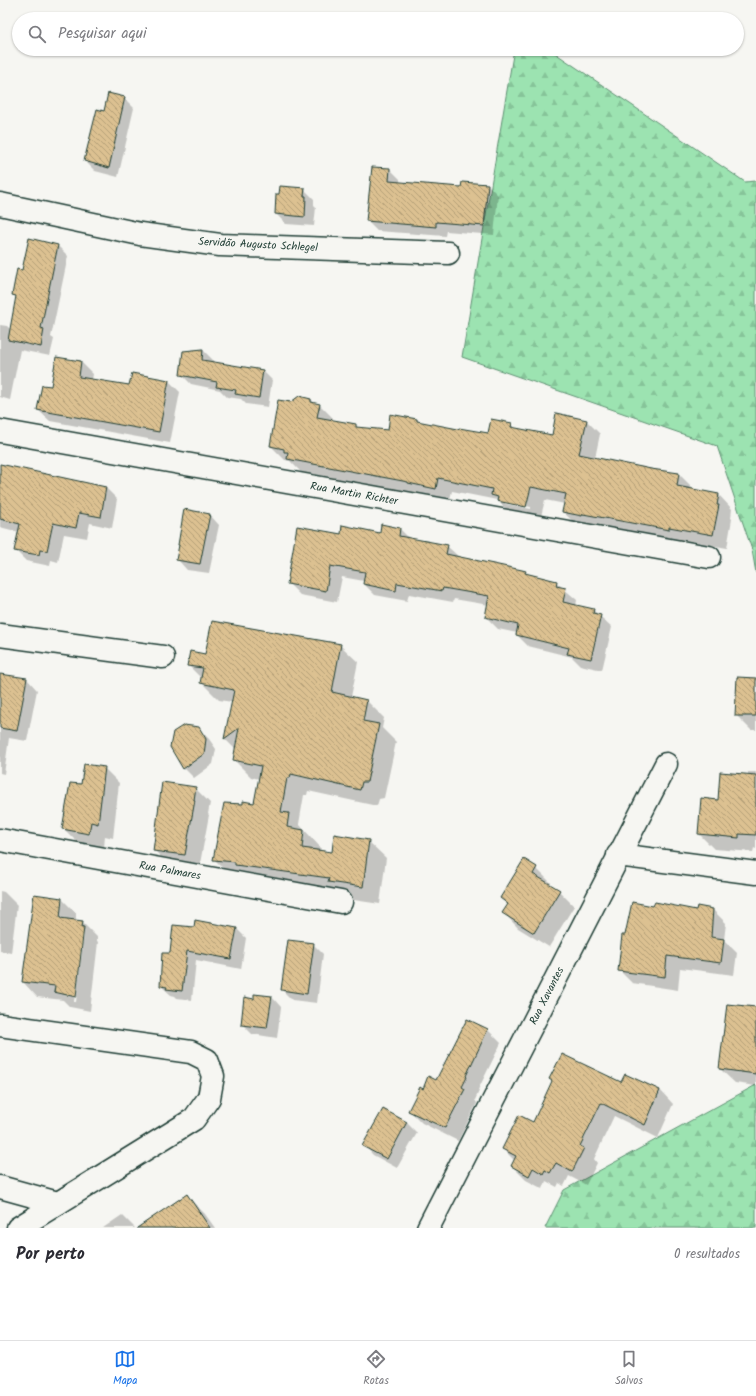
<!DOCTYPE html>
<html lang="pt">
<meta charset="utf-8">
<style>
:root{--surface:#fff;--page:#f7f7f7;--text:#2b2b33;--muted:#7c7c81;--line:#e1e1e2;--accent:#1a73e8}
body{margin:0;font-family:Kalam,sans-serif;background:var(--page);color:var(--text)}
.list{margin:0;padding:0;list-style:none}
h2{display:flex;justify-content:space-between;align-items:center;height:52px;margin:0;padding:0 16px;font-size:17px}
h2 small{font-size:13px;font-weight:400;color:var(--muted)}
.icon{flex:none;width:22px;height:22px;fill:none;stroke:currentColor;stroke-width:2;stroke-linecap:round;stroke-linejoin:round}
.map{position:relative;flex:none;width:756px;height:1228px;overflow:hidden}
.search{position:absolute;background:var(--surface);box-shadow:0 1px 3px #0004;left:12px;right:12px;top:12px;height:44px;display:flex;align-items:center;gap:10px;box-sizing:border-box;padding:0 14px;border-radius:22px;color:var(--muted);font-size:15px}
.sheet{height:112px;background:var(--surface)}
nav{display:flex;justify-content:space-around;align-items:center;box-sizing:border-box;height:56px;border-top:1px solid var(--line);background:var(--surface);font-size:11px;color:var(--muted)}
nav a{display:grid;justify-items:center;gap:2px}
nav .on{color:var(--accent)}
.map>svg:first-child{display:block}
</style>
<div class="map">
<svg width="756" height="1228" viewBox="0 0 756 1228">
<defs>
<pattern id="forest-firs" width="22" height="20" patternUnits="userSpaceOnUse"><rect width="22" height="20" fill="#9ce3b1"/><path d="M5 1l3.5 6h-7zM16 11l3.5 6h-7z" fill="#86c499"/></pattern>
<pattern id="building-back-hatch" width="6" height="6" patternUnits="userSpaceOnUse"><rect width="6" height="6" fill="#dcc191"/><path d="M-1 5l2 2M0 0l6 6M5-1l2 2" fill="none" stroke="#b29e77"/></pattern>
</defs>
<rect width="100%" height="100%" fill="#f6f6f2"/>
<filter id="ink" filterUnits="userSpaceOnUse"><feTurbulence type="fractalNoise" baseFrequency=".025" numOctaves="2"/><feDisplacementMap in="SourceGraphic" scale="8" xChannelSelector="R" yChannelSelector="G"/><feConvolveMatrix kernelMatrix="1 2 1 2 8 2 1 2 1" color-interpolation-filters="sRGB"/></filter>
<g filter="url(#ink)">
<!-- forest -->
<g fill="url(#forest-firs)" stroke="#5e9072">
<path d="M 514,49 L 549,49 L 745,182 L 756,181 L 756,573 L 752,550 L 717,446 L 462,357 Z"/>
<path d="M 756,1085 L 756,1228 L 545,1228 L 564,1190 Z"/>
</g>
<!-- shadow -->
<g fill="#0003" fill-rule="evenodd">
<path d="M 124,98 L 134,108 L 118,177 L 95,171 L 85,161 L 104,112 Z"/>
<path d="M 373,168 L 390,169 L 400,179 L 400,183 L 462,188 L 488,185 L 498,195 L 494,235 L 446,231 L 445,236 L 377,231 L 367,221 Z"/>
<path d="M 304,189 L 314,199 L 314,205 L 316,207 L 314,226 L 286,224 L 276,214 Z"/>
<path d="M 58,246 L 68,256 L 51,337 L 54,339 L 50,356 L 20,350 L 10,400 L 0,397 L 0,325 L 7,326 L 11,330 L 17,298 L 13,295 Z"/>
<path d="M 203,350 L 213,360 L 212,363 L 262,370 L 272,380 L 268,407 L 246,404 L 241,399 L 227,397 L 220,390 L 191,384 L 181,374 L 184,352 Z"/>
<path d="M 81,362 L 93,374 L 92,380 L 130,386 L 169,381 L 180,392 L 170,443 L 50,421 L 38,410 L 52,387 Z"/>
<path d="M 311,399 L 315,404 L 319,404 L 333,418 L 333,421 L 356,425 L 358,428 L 388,431 L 417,419 L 420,423 L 488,434 L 511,424 L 516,429 L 552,436 L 586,420 L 600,434 L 595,458 L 679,474 L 693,488 L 692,490 L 719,495 L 732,509 L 731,518 L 732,519 L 727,548 L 683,540 L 682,543 L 577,525 L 563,512 L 565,504 L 545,500 L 540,520 L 512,515 L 497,500 L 452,491 L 449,503 L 356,484 L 331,477 L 302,473 L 290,461 L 285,460 L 271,446 L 291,403 ZM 505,502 L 531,507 L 531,509 L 505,504 Z"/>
<path d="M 0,465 L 106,488 L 117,499 L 112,528 L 90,523 L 87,538 L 64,534 L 58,562 L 51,560 L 50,566 L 26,561 L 15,550 L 19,532 L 0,527 Z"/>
<path d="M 210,515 L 219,525 L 209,573 L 187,570 L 178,560 Z"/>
<path d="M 382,525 L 400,529 L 410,539 L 447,546 L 459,557 L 525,572 L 529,575 L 556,582 L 577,600 L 576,606 L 593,610 L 612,627 L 602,670 L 580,665 L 572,657 L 528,646 L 517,635 L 517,633 L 498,629 L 486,617 L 489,605 L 454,599 L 453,602 L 409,594 L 407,601 L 375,595 L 364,584 L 364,581 L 342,577 L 337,602 L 300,595 L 288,583 L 342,535 L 381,534 Z"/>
<path d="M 340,645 L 358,662 L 351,697 L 367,701 L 384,718 L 382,728 L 396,742 L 384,798 L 379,799 L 377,806 L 308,791 L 307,795 L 304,795 L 299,824 L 321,848 L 320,852 L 333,853 L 368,841 L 386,858 L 380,904 L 347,899 L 231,876 L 214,859 L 254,804 L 259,779 L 251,777 L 234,760 L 236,750 L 225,739 L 232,702 L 219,700 L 201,682 L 202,679 L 188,665 L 206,655 Z"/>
<path d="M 0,675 L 27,679 L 37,690 L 27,741 L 9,738 L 4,774 L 0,773 Z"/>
<path d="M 756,680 L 756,730 L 751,730 L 736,715 Z"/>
<path d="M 198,728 L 209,739 L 216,749 L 213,764 L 194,778 L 184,768 Z"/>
<path d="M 104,768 L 119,783 L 113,838 L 105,836 L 104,848 L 78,843 L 64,829 L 82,785 Z"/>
<path d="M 748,772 L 756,772 L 756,849 L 754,848 L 753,852 L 714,849 L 699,834 L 719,801 L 748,775 Z"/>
<path d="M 195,788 L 210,803 L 208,814 L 209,815 L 199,869 L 169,865 L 154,850 Z"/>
<path d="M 536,868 L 551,883 L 550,885 L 559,891 L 574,906 L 549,947 L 518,928 L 504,913 L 508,905 L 501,898 Z"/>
<path d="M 0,891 L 4,892 L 17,905 L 11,953 L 0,951 Z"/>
<path d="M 62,899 L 76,913 L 76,921 L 82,922 L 97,937 L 97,941 L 98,942 L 90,1011 L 70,1007 L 63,1000 L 37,997 L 23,982 ZM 82,933 L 84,933 L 76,1002 L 74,1002 Z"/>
<path d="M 713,910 L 726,923 L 724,940 L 737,953 L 734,975 L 680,968 L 678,990 L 632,983 L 619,970 L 625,936 L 697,911 Z"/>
<path d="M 195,928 L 236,928 L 246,938 L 241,969 L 196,960 L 192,1000 L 177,998 L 175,996 L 171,995 L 161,986 L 171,954 Z"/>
<path d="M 313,944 L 323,954 L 317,1003 L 292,1000 L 282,990 Z"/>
<path d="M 272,997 L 281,1007 L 277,1038 L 252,1034 L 242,1024 L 255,1000 Z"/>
<path d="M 756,1008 L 756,1086 L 735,1083 L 720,1069 Z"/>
<path d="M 488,1030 L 501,1043 L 478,1090 L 479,1091 L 475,1100 L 477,1103 L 458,1141 L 422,1123 L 409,1110 L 423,1090 L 437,1082 Z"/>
<path d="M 622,1083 L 660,1090 L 673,1104 L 658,1138 L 614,1116 L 594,1159 L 597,1163 L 586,1185 L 569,1176 L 564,1186 L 559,1183 L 557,1187 L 546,1181 L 543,1189 L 526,1180 L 512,1166 L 515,1161 L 503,1149 L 533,1123 Z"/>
<path d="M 383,1110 L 407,1123 L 417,1133 L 397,1168 L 373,1155 L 364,1145 Z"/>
<path d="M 186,1195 L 205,1214 L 215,1228 L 139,1228 Z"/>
<path d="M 122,1215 L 135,1228 L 103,1228 Z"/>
</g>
<!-- building -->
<g fill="url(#building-back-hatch)" stroke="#1f3d34">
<path d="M 108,93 L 125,97 L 109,168 L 84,161 L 97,109 L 104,111 Z"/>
<path d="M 372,167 L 390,168 L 389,181 L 461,187 L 462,182 L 488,184 L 484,226 L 436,222 L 436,227 L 366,221 Z"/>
<path d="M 280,186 L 305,188 L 304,196 L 306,196 L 305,217 L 275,214 L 276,194 L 279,194 Z"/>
<path d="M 29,238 L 58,245 L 41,328 L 44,329 L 41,347 L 8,340 L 16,296 L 12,295 L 17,269 L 22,270 Z"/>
<path d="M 203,349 L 202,360 L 263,370 L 259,398 L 235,394 L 236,390 L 216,387 L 217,382 L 180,375 L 183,351 Z"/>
<path d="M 56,357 L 81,361 L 79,377 L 129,385 L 132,373 L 169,380 L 159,432 L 37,410 L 42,385 L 51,386 Z"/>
<path d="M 299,396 L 311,399 L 311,402 L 320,404 L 317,417 L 356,424 L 356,427 L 388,430 L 390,414 L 417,419 L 417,421 L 458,429 L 459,428 L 488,433 L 491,419 L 512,423 L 511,427 L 552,435 L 556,413 L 587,420 L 579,454 L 651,469 L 679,473 L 677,486 L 719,494 L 717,505 L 719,505 L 713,535 L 669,527 L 669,530 L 583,514 L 582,516 L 562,512 L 566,494 L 531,487 L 526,507 L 497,501 L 498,497 L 491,495 L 492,489 L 438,478 L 436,489 L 408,483 L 408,482 L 287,459 L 288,452 L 284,452 L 284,449 L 270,446 L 278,400 L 291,402 Z"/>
<path d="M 0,464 L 106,487 L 101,517 L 79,513 L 76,528 L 53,523 L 47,551 L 40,550 L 39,555 L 14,551 L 20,524 L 0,519 Z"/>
<path d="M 184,509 L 210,514 L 200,564 L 176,560 L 179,545 L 178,545 Z"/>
<path d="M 381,524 L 400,528 L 399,536 L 448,545 L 446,554 L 522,570 L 526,571 L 525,573 L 557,581 L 556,586 L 566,588 L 563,602 L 594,609 L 593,613 L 601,615 L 591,659 L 567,654 L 569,648 L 516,635 L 518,625 L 485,617 L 489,596 L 443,588 L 442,591 L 397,583 L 396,591 L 363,584 L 365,572 L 330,566 L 326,591 L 287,584 L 297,526 L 341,534 L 342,525 L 380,533 Z"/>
<path d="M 212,621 L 341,644 L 332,692 L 367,700 L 363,721 L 379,724 L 367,782 L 362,782 L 360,790 L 291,774 L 290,778 L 287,778 L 281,812 L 289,813 L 287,827 L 304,830 L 302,848 L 332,852 L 334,834 L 369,840 L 363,887 L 328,882 L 329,878 L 235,865 L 235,862 L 213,860 L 224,803 L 243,804 L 243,801 L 254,803 L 261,766 L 233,760 L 239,728 L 224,739 L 234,690 L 200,683 L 203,668 L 187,666 L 190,651 L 205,654 Z"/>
<path d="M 0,674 L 27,678 L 17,731 L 0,728 Z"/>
<path d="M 737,677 L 756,678 L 756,716 L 735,716 Z"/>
<path d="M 184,725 L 199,727 L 206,739 L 204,754 L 183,769 L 170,747 L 173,732 Z"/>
<path d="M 84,764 L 105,767 L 98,824 L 91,822 L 89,834 L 62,829 L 70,783 L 81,784 Z"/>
<path d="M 720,772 L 756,775 L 756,835 L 739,834 L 739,838 L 698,834 L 701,798 L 718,800 Z"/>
<path d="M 162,782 L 196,787 L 194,800 L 195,800 L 185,855 L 153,851 Z"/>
<path d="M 524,859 L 537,867 L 533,874 L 560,890 L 534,933 L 502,913 L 508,904 L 500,898 Z"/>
<path d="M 34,894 L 62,898 L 60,918 L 83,921 L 82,927 L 84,927 L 76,997 L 54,992 L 55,986 L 22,982 Z"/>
<path d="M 632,902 L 653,906 L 655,902 L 696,910 L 697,906 L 713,909 L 711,937 L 724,939 L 721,963 L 667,956 L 665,977 L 618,971 L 622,935 L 625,935 Z"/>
<path d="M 195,920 L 237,928 L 231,959 L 187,951 L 182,991 L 166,989 L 167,987 L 160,986 L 162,953 L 170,953 L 173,925 L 194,927 Z"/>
<path d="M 288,940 L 314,943 L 307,994 L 281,990 Z"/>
<path d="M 254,994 L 272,996 L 267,1028 L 241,1025 L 244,997 L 254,999 Z"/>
<path d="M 727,1004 L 756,1007 L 756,1074 L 719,1069 Z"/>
<path d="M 467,1019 L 488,1029 L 466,1076 L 467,1077 L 462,1087 L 465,1089 L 445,1128 L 408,1111 L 420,1087 L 423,1089 L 428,1076 L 436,1080 Z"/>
<path d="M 562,1054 L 621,1082 L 625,1074 L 660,1090 L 645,1125 L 601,1103 L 580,1146 L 584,1148 L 572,1172 L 556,1163 L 550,1173 L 545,1170 L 543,1174 L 533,1168 L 529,1176 L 511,1166 L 516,1156 L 502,1149 L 519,1115 L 533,1122 L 552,1081 L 549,1079 Z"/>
<path d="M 383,1109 L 407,1122 L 387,1159 L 362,1146 Z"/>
<path d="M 187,1194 L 210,1228 L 137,1228 Z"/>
</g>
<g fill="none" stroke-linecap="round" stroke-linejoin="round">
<!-- minor casing -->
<g stroke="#1f3d34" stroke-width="25">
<g id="minor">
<path d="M 0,204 L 140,234 L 220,245 L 448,253"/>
<path d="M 0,431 L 709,557"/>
<path d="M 0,635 L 163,657"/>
<path d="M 0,840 L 341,902"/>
<path d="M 618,855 L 756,873"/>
<path d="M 0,1025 L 191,1052 L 207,1060 L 213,1076 L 209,1098 L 194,1119 L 18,1228"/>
<path d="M 0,1187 L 58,1203"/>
<path d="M 428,1228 L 666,764"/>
</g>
</g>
<!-- minor -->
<use href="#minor" stroke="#f6f6f2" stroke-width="22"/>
</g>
</g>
<g text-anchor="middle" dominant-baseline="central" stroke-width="3" stroke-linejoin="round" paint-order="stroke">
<!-- street labels -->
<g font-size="11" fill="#1f3d34" stroke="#f6f6f2">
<text transform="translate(258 245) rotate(3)">Servidão Augusto Schlegel</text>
<text transform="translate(354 494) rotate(10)">Rua Martin Richter</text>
<text transform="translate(170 871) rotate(10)">Rua Palmares</text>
<text transform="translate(547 996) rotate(-63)">Rua Xavantes</text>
</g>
</g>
</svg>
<div class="search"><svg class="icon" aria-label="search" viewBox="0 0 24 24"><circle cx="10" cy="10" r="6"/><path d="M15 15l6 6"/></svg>Pesquisar aqui</div>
</div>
<section class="sheet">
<h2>Por perto<small>0 resultados</small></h2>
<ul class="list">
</ul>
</section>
<nav>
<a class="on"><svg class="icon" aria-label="map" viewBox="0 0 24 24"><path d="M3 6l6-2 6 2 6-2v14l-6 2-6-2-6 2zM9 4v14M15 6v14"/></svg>Mapa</a>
<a><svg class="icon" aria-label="directions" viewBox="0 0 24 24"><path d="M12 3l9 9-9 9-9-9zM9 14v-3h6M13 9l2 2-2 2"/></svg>Rotas</a>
<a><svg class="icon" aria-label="saved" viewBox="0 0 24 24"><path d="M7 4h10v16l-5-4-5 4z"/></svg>Salvos</a>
</nav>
